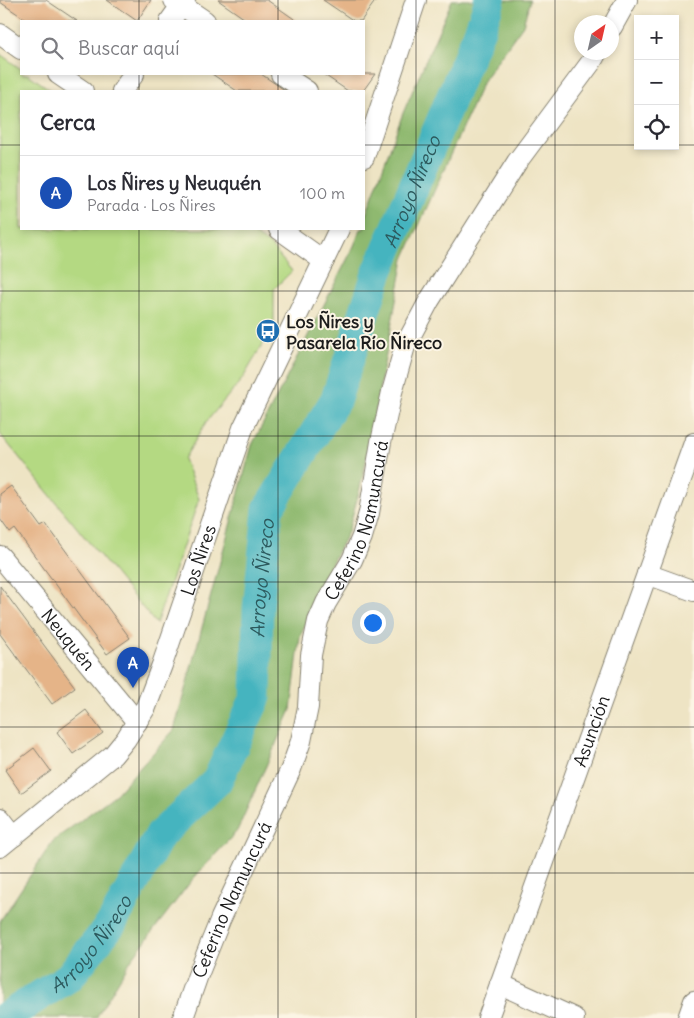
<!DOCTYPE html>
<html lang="es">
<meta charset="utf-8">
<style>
:root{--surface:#fff;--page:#f2f2f3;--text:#2b2b33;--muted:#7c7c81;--line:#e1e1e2;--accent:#1f6fb2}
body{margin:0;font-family:Delius,sans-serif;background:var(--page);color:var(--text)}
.controls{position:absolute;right:15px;top:15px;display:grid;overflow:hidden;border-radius:0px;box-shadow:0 2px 8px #0003}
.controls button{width:45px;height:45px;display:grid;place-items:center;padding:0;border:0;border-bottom:1px solid var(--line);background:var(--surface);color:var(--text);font:25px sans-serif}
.compass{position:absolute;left:574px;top:15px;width:45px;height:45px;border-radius:50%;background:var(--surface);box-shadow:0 2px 8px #0003;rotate:34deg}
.you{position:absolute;left:372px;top:622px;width:18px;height:18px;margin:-12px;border:4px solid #fff;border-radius:50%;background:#1a73e8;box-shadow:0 0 0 8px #1a73e833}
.badge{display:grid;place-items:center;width:32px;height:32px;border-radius:50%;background:var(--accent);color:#fff;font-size:16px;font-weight:700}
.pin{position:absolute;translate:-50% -41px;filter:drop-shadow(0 1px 2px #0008)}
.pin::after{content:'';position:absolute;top:26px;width:18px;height:15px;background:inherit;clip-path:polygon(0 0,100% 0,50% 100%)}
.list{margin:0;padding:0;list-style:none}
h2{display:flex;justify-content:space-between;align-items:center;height:65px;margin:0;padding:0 20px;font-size:21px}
h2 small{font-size:16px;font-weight:400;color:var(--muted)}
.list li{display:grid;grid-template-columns:32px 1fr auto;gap:15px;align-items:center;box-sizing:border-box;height:75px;padding:0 20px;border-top:1px solid var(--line)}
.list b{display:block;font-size:19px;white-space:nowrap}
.list p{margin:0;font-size:16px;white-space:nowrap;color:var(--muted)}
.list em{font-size:16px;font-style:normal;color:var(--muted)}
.icon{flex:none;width:28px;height:28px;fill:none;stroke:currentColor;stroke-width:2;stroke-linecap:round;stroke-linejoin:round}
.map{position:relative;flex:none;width:694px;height:1018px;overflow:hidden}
.search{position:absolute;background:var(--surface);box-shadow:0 2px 8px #0003;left:20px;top:20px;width:345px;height:55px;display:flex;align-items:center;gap:12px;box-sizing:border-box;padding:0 18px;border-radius:0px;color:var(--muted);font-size:19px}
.panel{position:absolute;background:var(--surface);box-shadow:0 2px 8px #0003;left:20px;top:90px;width:345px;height:140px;border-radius:0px}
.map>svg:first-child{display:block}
</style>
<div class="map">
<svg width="694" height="1018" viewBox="0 0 694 1018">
<rect width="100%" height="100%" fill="#fcf5e5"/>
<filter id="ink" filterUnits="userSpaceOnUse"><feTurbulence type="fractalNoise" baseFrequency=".02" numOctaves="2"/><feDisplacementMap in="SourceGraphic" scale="10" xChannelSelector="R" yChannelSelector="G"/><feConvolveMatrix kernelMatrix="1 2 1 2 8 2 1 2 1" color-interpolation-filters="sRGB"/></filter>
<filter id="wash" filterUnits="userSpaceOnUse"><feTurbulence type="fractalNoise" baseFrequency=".0096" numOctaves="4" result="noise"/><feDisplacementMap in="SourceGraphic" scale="20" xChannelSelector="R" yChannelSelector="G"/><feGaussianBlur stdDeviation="1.12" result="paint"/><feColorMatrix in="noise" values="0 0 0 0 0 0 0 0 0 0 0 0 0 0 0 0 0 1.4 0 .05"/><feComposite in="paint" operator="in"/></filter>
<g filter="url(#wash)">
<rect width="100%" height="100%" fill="#eee4c4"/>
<!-- green -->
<path fill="#b4d982" stroke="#687a4f" d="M 0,54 L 21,69 L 21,74 L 28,74 L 52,91 L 21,91 L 21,229 L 247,229 L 270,245 L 292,271 L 274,289 L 274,325 L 243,378 L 207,421 L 184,459 L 199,499 L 156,624 L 0,434 Z"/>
<!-- forest -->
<path fill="#8fb970" stroke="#566a46" d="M 452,0 L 530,0 L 523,25 L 484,79 L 404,259 L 381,380 L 371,439 L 359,492 L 348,532 L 330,566 L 300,637 L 291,710 L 237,831 L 192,880 L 131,960 L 96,1018 L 0,1018 L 0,921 L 53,841 L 116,794 L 174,730 L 252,445 L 353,248 L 361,229 L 364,229 L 364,220 L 403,113 Z"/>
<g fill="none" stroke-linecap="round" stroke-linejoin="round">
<!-- river -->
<path stroke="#45b4bf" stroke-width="31" id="s1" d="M 4,1018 L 69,977 L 112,923 L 160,835 L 217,781 L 256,697 L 258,609 L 268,509 L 336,399 L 377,274 L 480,29 L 490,0"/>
</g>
<g id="blocks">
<!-- building -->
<g fill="#e5b488">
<path d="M 0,0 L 46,0 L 77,21 L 28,21 L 0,2 Z"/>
<path d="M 107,0 L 151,0 L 137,21 Z"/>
<path d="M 218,0 L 267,0 L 297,21 L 248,21 Z"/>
<path d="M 323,0 L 376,0 L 361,21 L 354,21 Z"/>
<path d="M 212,74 L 261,74 L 286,91 L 237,91 Z"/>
<path d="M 323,74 L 375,74 L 363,91 L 348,91 Z"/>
<path d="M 11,486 L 41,527 L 46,524 L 130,638 L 107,654 L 15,529 L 10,533 L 0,519 L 0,494 Z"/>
<path d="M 0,586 L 75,687 L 52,704 L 0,634 Z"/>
<path d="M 86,710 L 103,733 L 73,754 L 57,732 Z"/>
<path d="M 34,748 L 51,771 L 21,793 L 5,770 Z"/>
</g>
</g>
</g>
<g filter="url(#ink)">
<use href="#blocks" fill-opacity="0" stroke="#858070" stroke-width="1"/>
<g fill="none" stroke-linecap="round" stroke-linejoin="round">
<!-- minor casing -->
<g stroke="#858070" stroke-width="22">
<g id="minor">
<path d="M 174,0 L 205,21"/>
<path d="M 170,21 L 185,0"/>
<path d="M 612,27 L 627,0"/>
<path d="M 0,34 L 21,49"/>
<path d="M 58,74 L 83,91"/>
<path d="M 281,74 L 307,91"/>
<path d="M 122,91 L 134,74"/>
<path d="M 364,157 L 416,0"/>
<path d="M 279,229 L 324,261"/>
<path id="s2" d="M 0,556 L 137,722"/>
<path d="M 647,574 L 694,591"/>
<path d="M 0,818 L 14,836"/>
<path id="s3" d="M 0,847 L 113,755 L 126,739 L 146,707 L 162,665 L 243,428 L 339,229"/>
<path d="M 500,984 L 574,1018"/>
<path id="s4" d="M 183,1018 L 198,975 L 221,918 L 291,769 L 301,741 L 308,707 L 311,655 L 318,621 L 326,603 L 352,560 L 362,537 L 369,513 L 381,442 L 392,392 L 405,346 L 429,301 L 517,162 L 592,61 L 597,52"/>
<path id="s5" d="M 488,1018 L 694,443"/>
<path d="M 688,1018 L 694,1001"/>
</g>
</g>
<!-- minor -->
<use href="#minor" stroke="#fff" stroke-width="20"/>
</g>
</g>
<!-- grid -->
<path fill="none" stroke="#1c1c1c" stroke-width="1" stroke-opacity="0.55" d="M 139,0 L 139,21M 278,0 L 278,21M 416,0 L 416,1018M 555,0 L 555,1018M 139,74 L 139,91M 278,74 L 278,91M 0,145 L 21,145M 364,145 L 638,145M 675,145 L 694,145M 139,229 L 139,1018M 278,229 L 278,1018M 0,291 L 694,291M 0,436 L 694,436M 0,582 L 694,582M 0,727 L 694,727M 0,873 L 694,873"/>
<!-- icons -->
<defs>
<g id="bus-disc" transform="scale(1.25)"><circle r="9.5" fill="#1f6fb2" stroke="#fcf5e5"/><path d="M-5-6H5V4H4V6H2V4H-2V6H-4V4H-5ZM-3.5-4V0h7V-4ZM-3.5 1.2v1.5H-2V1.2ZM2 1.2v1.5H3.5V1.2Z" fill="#fff"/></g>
</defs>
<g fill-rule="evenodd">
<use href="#bus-disc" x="268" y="331"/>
</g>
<g text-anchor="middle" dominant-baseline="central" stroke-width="4" stroke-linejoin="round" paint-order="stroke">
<!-- poi labels -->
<g font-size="18" font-weight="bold" fill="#1c1c1c" stroke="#fcf5e5" text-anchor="start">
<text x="286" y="321">Los Ñires y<tspan x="286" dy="21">Pasarela Río Ñireco</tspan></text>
</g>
<!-- street labels -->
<g font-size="18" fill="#1c1c1c" stroke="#fcf5e5">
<text stroke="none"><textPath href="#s4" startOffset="532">Ceferino Namuncurá</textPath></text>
<text stroke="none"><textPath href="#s3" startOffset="360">Los Ñires</textPath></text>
<text stroke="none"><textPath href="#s2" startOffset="108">Neuquén</textPath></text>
<text stroke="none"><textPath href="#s5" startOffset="305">Asunción</textPath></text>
<text stroke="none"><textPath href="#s4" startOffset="128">Ceferino Namuncurá</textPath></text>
</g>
<!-- water labels -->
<g font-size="19" font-style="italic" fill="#2c595d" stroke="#fcf5e5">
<text stroke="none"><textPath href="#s1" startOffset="956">Arroyo Ñireco</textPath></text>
<text stroke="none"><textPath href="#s1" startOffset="536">Arroyo Ñireco</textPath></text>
<text stroke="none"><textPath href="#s1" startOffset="116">Arroyo Ñireco</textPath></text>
</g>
</g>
</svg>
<div class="controls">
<button>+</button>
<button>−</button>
<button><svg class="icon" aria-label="locate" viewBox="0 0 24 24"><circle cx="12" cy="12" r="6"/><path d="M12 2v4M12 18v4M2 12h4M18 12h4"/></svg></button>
</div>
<svg class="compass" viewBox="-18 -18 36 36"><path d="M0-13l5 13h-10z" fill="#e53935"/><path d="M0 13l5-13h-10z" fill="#7c7c81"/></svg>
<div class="you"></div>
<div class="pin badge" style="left:133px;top:688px;background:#1a4fb4">A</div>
<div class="search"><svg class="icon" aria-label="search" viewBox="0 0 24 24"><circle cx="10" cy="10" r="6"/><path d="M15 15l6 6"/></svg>Buscar aquí</div>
<section class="panel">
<h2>Cerca<small></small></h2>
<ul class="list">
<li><span class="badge" style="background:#1a4fb4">A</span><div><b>Los Ñires y Neuquén</b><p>Parada · Los Ñires</p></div><em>100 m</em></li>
</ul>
</section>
</div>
